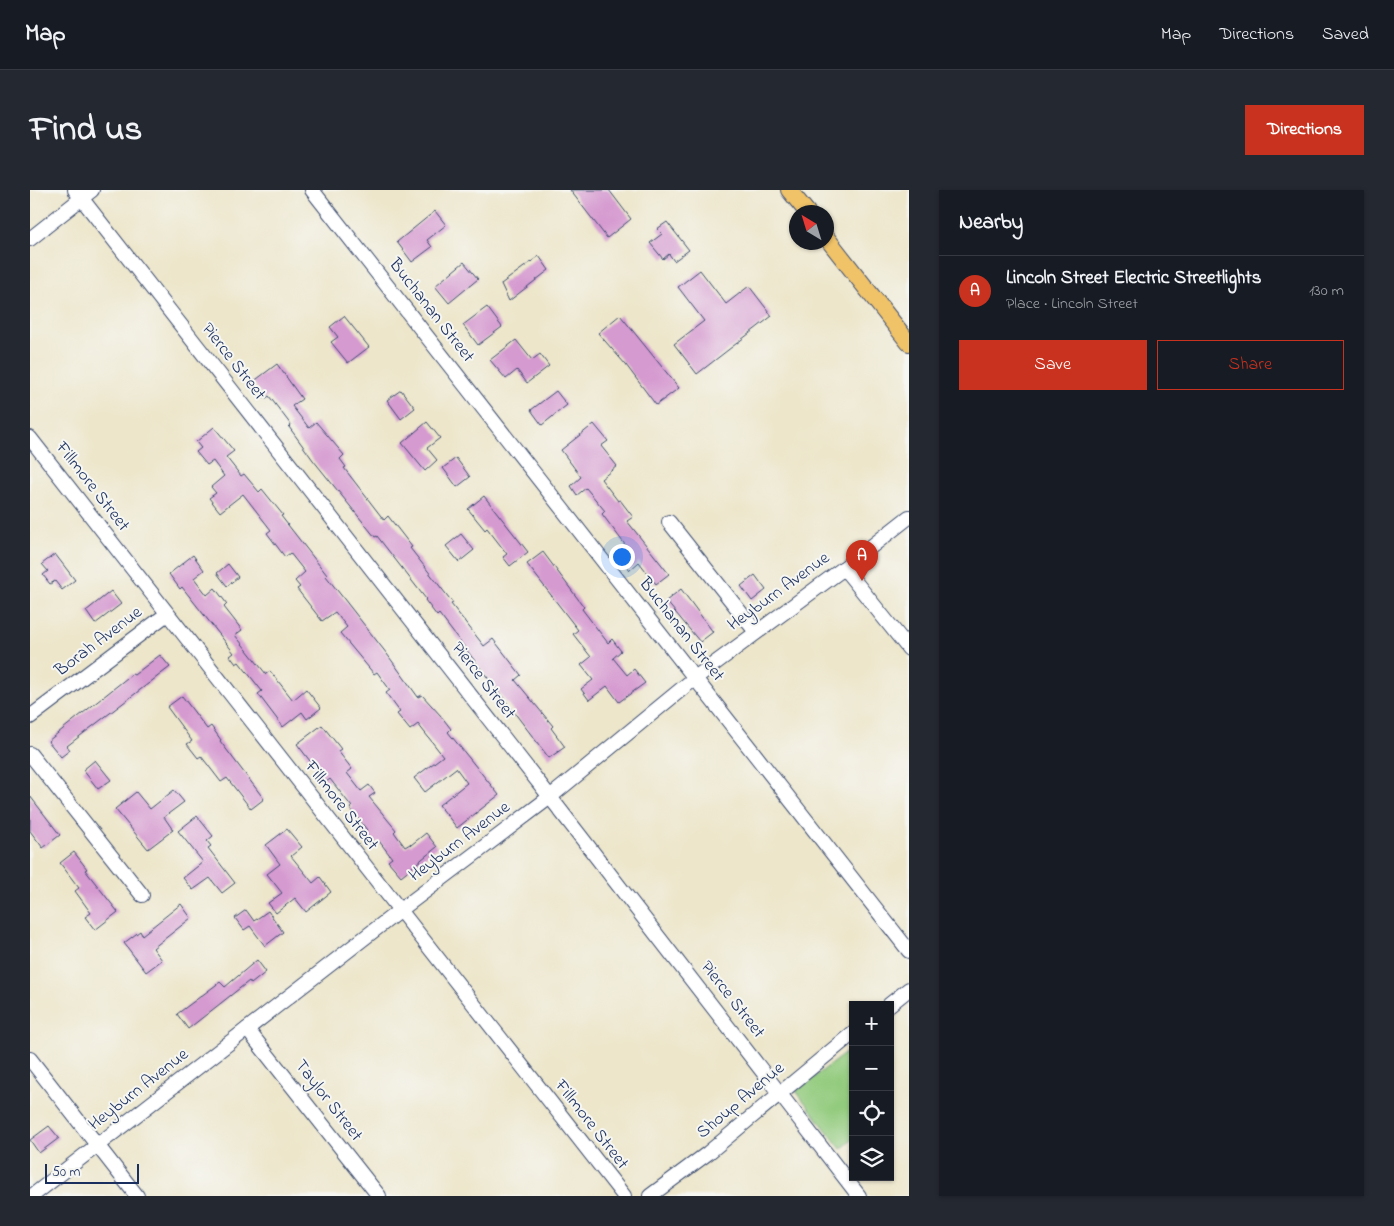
<!DOCTYPE html>
<meta charset="utf-8">
<style>
:root{--surface:#171b24;--page:#242831;--text:#f1f3f6;--muted:#9ea1a6;--line:#363941;--accent:#c8321e}
body{margin:0;font-family:"Indie Flower",sans-serif;background:var(--page);color:var(--text)}
.controls{position:absolute;right:15px;bottom:15px;display:grid;overflow:hidden;border-radius:0px;box-shadow:0 1px 4px #0004}
.controls button{width:45px;height:45px;display:grid;place-items:center;padding:0;border:0;border-bottom:1px solid var(--line);background:var(--surface);color:var(--text);font:25px sans-serif}
.compass{position:absolute;left:759px;top:15px;width:45px;height:45px;border-radius:50%;background:var(--surface);box-shadow:0 1px 4px #0004;rotate:322deg}
.scale{position:absolute;left:15px;bottom:12px;width:94px;box-sizing:border-box;padding-left:5px;border:2px solid #1b2f5e;border-top:0;font-size:14px;line-height:18px;white-space:nowrap;color:#1b2f5e;-webkit-text-stroke:4px #f6f6f2;paint-order:stroke}
.you{position:absolute;left:591px;top:366px;width:18px;height:18px;margin:-12px;border:4px solid #fff;border-radius:50%;background:#1a73e8;box-shadow:0 0 0 8px #1a73e833}
.badge{display:grid;place-items:center;width:32px;height:32px;border-radius:50%;background:var(--accent);color:#fff;font-size:16px;font-weight:700}
.pin{position:absolute;translate:-50% -41px;filter:drop-shadow(0 1px 2px #0008)}
.pin::after{content:'';position:absolute;top:26px;width:18px;height:15px;background:inherit;clip-path:polygon(0 0,100% 0,50% 100%)}
.list{margin:0;padding:0;list-style:none}
h2{display:flex;justify-content:space-between;align-items:center;height:65px;margin:0;padding:0 20px;font-size:21px}
h2 small{font-size:16px;font-weight:400;color:var(--muted)}
.list li{display:grid;grid-template-columns:32px 1fr auto;gap:15px;align-items:center;box-sizing:border-box;height:70px;padding:0 20px;border-top:1px solid var(--line)}
.list b{display:block;font-size:19px;white-space:nowrap}
.list p{margin:0;font-size:16px;white-space:nowrap;color:var(--muted)}
.list em{font-size:16px;font-style:normal;color:var(--muted)}
.actions{display:flex;gap:10px;padding:15px 20px}
.actions a{flex:1;padding:11px 0;border:1px solid var(--accent);border-radius:0px;text-align:center;font-size:18px;color:var(--accent)}
.actions .main{background:var(--accent);color:#fff}
.icon{flex:none;width:28px;height:28px;fill:none;stroke:currentColor;stroke-width:2;stroke-linecap:round;stroke-linejoin:round}
.map{position:relative;flex:none;width:879px;height:1006px;overflow:hidden;border-radius:0px}
header{display:flex;align-items:center;gap:30px;box-sizing:border-box;height:70px;padding:0 25px;background:var(--surface);border-bottom:1px solid var(--line)}
header strong{font-size:24px}
nav{display:flex;gap:28px;margin-inline-start:auto;font-size:18px}
.intro{display:flex;align-items:center;justify-content:space-between;box-sizing:border-box;height:120px;padding:0 30px}
h1{margin:0;font-size:35px}
.button{padding:12px 22px;border-radius:0px;background:var(--accent);color:#fff;font-size:18px;font-weight:700}
main{display:flex;gap:30px;padding:0 30px}
aside{flex:1;background:var(--surface);border-radius:0px;box-shadow:0 1px 4px #0004}
.map>svg:first-child{display:block}
</style>
<header>
<strong>Map</strong>
<nav><a>Map</a><a>Directions</a><a>Saved</a></nav>
</header>
<div class="intro"><h1>Find us</h1><a class="button">Directions</a></div>
<main>
<div class="map">
<svg width="879" height="1006" viewBox="0 0 879 1006">
<rect width="100%" height="100%" fill="#f6f6f2"/>
<filter id="ink" filterUnits="userSpaceOnUse"><feTurbulence type="fractalNoise" baseFrequency=".02" numOctaves="2"/><feDisplacementMap in="SourceGraphic" scale="10" xChannelSelector="R" yChannelSelector="G"/><feConvolveMatrix kernelMatrix="1 2 1 2 8 2 1 2 1" color-interpolation-filters="sRGB"/></filter>
<filter id="wash" filterUnits="userSpaceOnUse"><feTurbulence type="fractalNoise" baseFrequency=".0096" numOctaves="4" result="noise"/><feDisplacementMap in="SourceGraphic" scale="20" xChannelSelector="R" yChannelSelector="G"/><feGaussianBlur stdDeviation="1.12" result="paint"/><feColorMatrix in="noise" values="0 0 0 0 0 0 0 0 0 0 0 0 0 0 0 0 0 1.4 0 .05"/><feComposite in="paint" operator="in"/></filter>
<g filter="url(#wash)">
<rect width="100%" height="100%" fill="#ede6cb"/>
<!-- green -->
<path fill="#93cb7e" stroke="#577d6e" d="M 822,858 L 823,949 L 811,959 L 766,901 Z"/>
<g id="blocks">
<!-- building -->
<g fill="#d59ad0">
<path d="M 540,0 L 579,0 L 601,29 L 577,48 Z"/>
<path d="M 405,21 L 416,35 L 397,50 L 402,57 L 382,72 L 367,52 Z"/>
<path d="M 637,32 L 659,60 L 644,71 L 639,64 L 633,69 L 620,53 L 632,44 L 627,39 Z"/>
<path d="M 509,66 L 519,80 L 479,111 L 471,94 Z"/>
<path d="M 434,72 L 448,89 L 419,113 L 405,96 Z"/>
<path d="M 670,80 L 696,114 L 719,96 L 742,126 L 667,184 L 644,154 L 674,131 L 648,97 Z"/>
<path d="M 457,117 L 472,137 L 448,155 L 433,135 Z"/>
<path d="M 590,125 L 649,198 L 626,215 L 596,175 L 568,143 Z"/>
<path d="M 314,126 L 339,157 L 318,173 L 301,152 L 308,147 L 300,137 Z"/>
<path d="M 486,150 L 502,170 L 510,164 L 519,176 L 497,193 L 487,180 L 476,189 L 460,170 Z"/>
<path d="M 247,174 L 272,209 L 262,216 L 279,238 L 286,232 L 314,265 L 310,269 L 316,277 L 314,278 L 354,330 L 358,326 L 382,357 L 380,358 L 423,413 L 421,414 L 454,456 L 463,449 L 491,485 L 485,490 L 523,536 L 521,538 L 535,557 L 519,568 L 409,424 L 407,426 L 395,410 L 396,409 L 347,346 L 345,347 L 283,270 L 259,237 L 261,235 L 239,206 L 235,209 L 223,192 Z"/>
<path d="M 371,200 L 385,218 L 371,229 L 357,210 Z"/>
<path d="M 526,201 L 537,215 L 512,235 L 501,220 Z"/>
<path d="M 397,232 L 410,248 L 397,258 L 407,270 L 395,281 L 372,253 Z"/>
<path d="M 564,234 L 578,251 L 571,256 L 587,276 L 571,289 L 588,311 L 590,310 L 603,327 L 597,331 L 639,384 L 626,394 L 609,372 L 600,380 L 590,368 L 599,360 L 572,324 L 575,321 L 556,298 L 547,305 L 541,296 L 551,287 L 531,260 Z"/>
<path d="M 184,237 L 204,261 L 196,267 L 211,286 L 214,284 L 229,302 L 232,299 L 253,325 L 251,326 L 297,385 L 296,386 L 357,464 L 388,507 L 392,505 L 411,526 L 421,539 L 418,542 L 469,605 L 427,638 L 409,615 L 437,593 L 426,578 L 395,602 L 384,588 L 413,566 L 388,534 L 380,540 L 367,524 L 370,522 L 356,503 L 360,500 L 347,482 L 344,484 L 310,443 L 317,437 L 305,422 L 292,431 L 267,399 L 270,397 L 265,391 L 275,382 L 260,363 L 255,367 L 237,343 L 241,340 L 213,304 L 190,322 L 179,308 L 186,303 L 181,297 L 194,286 L 183,271 L 177,275 L 166,262 L 171,258 L 166,252 Z"/>
<path d="M 426,268 L 440,287 L 427,297 L 413,278 Z"/>
<path d="M 454,306 L 498,362 L 480,376 L 473,367 L 477,364 L 457,338 L 455,340 L 438,319 Z"/>
<path d="M 431,344 L 444,360 L 429,372 L 416,356 Z"/>
<path d="M 513,362 L 554,417 L 552,419 L 578,453 L 582,449 L 591,461 L 583,468 L 597,485 L 604,479 L 615,493 L 589,512 L 577,496 L 559,510 L 551,499 L 563,490 L 551,475 L 561,467 L 543,444 L 548,440 L 497,374 Z"/>
<path d="M 25,364 L 45,390 L 32,400 L 25,391 L 20,394 L 13,385 L 18,381 L 12,374 Z"/>
<path d="M 163,365 L 174,380 L 164,388 L 177,405 L 185,398 L 197,414 L 194,417 L 212,440 L 205,445 L 236,484 L 240,481 L 263,510 L 276,499 L 291,518 L 277,529 L 272,522 L 253,537 L 228,504 L 232,501 L 209,472 L 206,474 L 200,466 L 204,463 L 152,397 L 150,399 L 139,384 Z"/>
<path d="M 198,374 L 208,387 L 197,396 L 187,383 Z"/>
<path d="M 725,385 L 736,400 L 722,411 L 711,396 Z"/>
<path d="M 651,399 L 683,442 L 670,452 L 636,411 Z"/>
<path d="M 81,401 L 91,414 L 65,434 L 56,421 Z"/>
<path d="M 130,465 L 140,477 L 37,556 L 40,560 L 31,567 L 18,551 L 102,484 L 104,485 Z"/>
<path d="M 152,506 L 177,539 L 181,536 L 191,550 L 190,551 L 234,609 L 221,619 L 197,588 L 191,592 L 171,566 L 168,568 L 157,554 L 162,551 L 137,517 Z"/>
<path d="M 292,535 L 311,559 L 308,561 L 322,579 L 317,583 L 331,601 L 339,595 L 345,603 L 339,607 L 366,640 L 364,642 L 375,657 L 380,654 L 381,655 L 396,643 L 407,657 L 371,686 L 358,671 L 362,668 L 349,651 L 341,657 L 331,644 L 337,640 L 320,618 L 322,617 L 300,589 L 295,593 L 289,585 L 290,584 L 267,554 Z"/>
<path d="M 65,570 L 81,590 L 68,599 L 53,580 Z"/>
<path d="M 144,600 L 154,612 L 134,627 L 143,640 L 118,659 L 85,619 L 106,602 L 120,619 Z"/>
<path d="M 0,606 L 30,645 L 13,658 L 0,641 Z"/>
<path d="M 167,626 L 183,646 L 177,651 L 181,656 L 178,658 L 205,693 L 192,703 L 180,688 L 163,700 L 153,688 L 173,672 L 148,641 Z"/>
<path d="M 257,639 L 272,657 L 261,666 L 283,693 L 290,687 L 301,702 L 276,722 L 265,708 L 246,723 L 238,713 L 252,703 L 237,684 L 250,674 L 236,655 Z"/>
<path d="M 44,662 L 57,679 L 55,680 L 88,722 L 65,740 L 55,727 L 61,723 L 45,701 L 49,698 L 30,673 Z"/>
<path d="M 151,714 L 161,728 L 123,758 L 132,770 L 116,782 L 94,753 L 110,741 L 112,745 Z"/>
<path d="M 216,720 L 224,731 L 238,721 L 253,742 L 235,756 L 220,736 L 214,740 L 205,728 Z"/>
<path d="M 227,770 L 236,782 L 221,794 L 219,791 L 158,839 L 147,824 L 190,792 L 195,797 Z"/>
<path d="M 19,936 L 29,948 L 9,963 L 0,950 Z"/>
</g>
</g>
</g>
<g filter="url(#ink)">
<use href="#blocks" fill-opacity="0" stroke="#3a4a6e" stroke-width="1"/>
<g fill="none" stroke-linecap="round" stroke-linejoin="round">
<!-- minor casing -->
<g stroke="#3a4a6e" stroke-width="16">
<g id="minor">
<path d="M 45,0 L 520,607 L 829,1006"/>
<path d="M 282,0 L 879,761"/>
<path d="M 0,49 L 62,0"/>
<path d="M 0,248 L 594,1006"/>
<path d="M 639,332 L 726,442"/>
<path d="M 814,378 L 879,459"/>
<path d="M 0,527 L 137,424"/>
<path d="M 0,564 L 112,705"/>
<path d="M 859,815 L 879,799"/>
<path d="M 217,839 L 349,1006"/>
<path d="M 0,869 L 107,1006"/>
<path d="M 2,1006 L 369,721 L 520,607 L 665,488 L 814,378 L 879,327"/>
<path d="M 620,1006 L 678,963 L 823,843"/>
</g>
</g>
<!-- major casing -->
<g stroke="#3a4a6e" stroke-width="18">
<g id="major">
<path d="M 759,0 L 777,22"/>
<path d="M 796,47 L 879,153"/>
</g>
</g>
<!-- minor -->
<use href="#minor" stroke="#fff" stroke-width="14"/>
<!-- major -->
<use href="#major" stroke="#f0c369" stroke-width="16"/>
</g>
</g>
<g text-anchor="middle" dominant-baseline="central" stroke-width="4" stroke-linejoin="round" paint-order="stroke">
<!-- street labels -->
<g font-size="18" fill="#1b2f5e" stroke="#f6f6f2">
<text transform="translate(401 121) rotate(52)">Buchanan Street</text>
<text transform="translate(203 172) rotate(52)">Pierce Street</text>
<text transform="translate(62 297) rotate(52)">Fillmore Street</text>
<text transform="translate(749 402) rotate(-36)">Heyburn Avenue</text>
<text transform="translate(651 440) rotate(52)">Buchanan Street</text>
<text transform="translate(69 452) rotate(-37)">Borah Avenue</text>
<text transform="translate(453 491) rotate(52)">Pierce Street</text>
<text transform="translate(311 616) rotate(52)">Fillmore Street</text>
<text transform="translate(430 652) rotate(-37)">Heyburn Avenue</text>
<text transform="translate(702 810) rotate(52)">Pierce Street</text>
<text transform="translate(109 900) rotate(-38)">Heyburn Avenue</text>
<text transform="translate(298 911) rotate(52)">Taylor Street</text>
<text transform="translate(711 911) rotate(-40)">Shoup Avenue</text>
<text transform="translate(561 935) rotate(52)">Fillmore Street</text>
</g>
</g>
</svg>
<div class="controls">
<button>+</button>
<button>−</button>
<button><svg class="icon" aria-label="locate" viewBox="0 0 24 24"><circle cx="12" cy="12" r="6"/><path d="M12 2v4M12 18v4M2 12h4M18 12h4"/></svg></button>
<button><svg class="icon" aria-label="layers" viewBox="0 0 24 24"><path d="M12 4l9 5-9 5-9-5zM3 14l9 5 9-5"/></svg></button>
</div>
<svg class="compass" viewBox="-18 -18 36 36"><path d="M0-13l5 13h-10z" fill="#e53935"/><path d="M0 13l5-13h-10z" fill="#9ea1a6"/></svg>
<div class="scale">50 m</div>
<div class="you"></div>
<div class="pin badge" style="left:832px;top:391px">A</div>
</div>
<aside>
<h2>Nearby<small></small></h2>
<ul class="list">
<li><span class="badge">A</span><div><b>Lincoln Street Electric Streetlights</b><p>Place · Lincoln Street</p></div><em>130 m</em></li>
</ul>
<div class="actions"><a class="main">Save</a><a>Share</a></div>
</aside>
</main>
